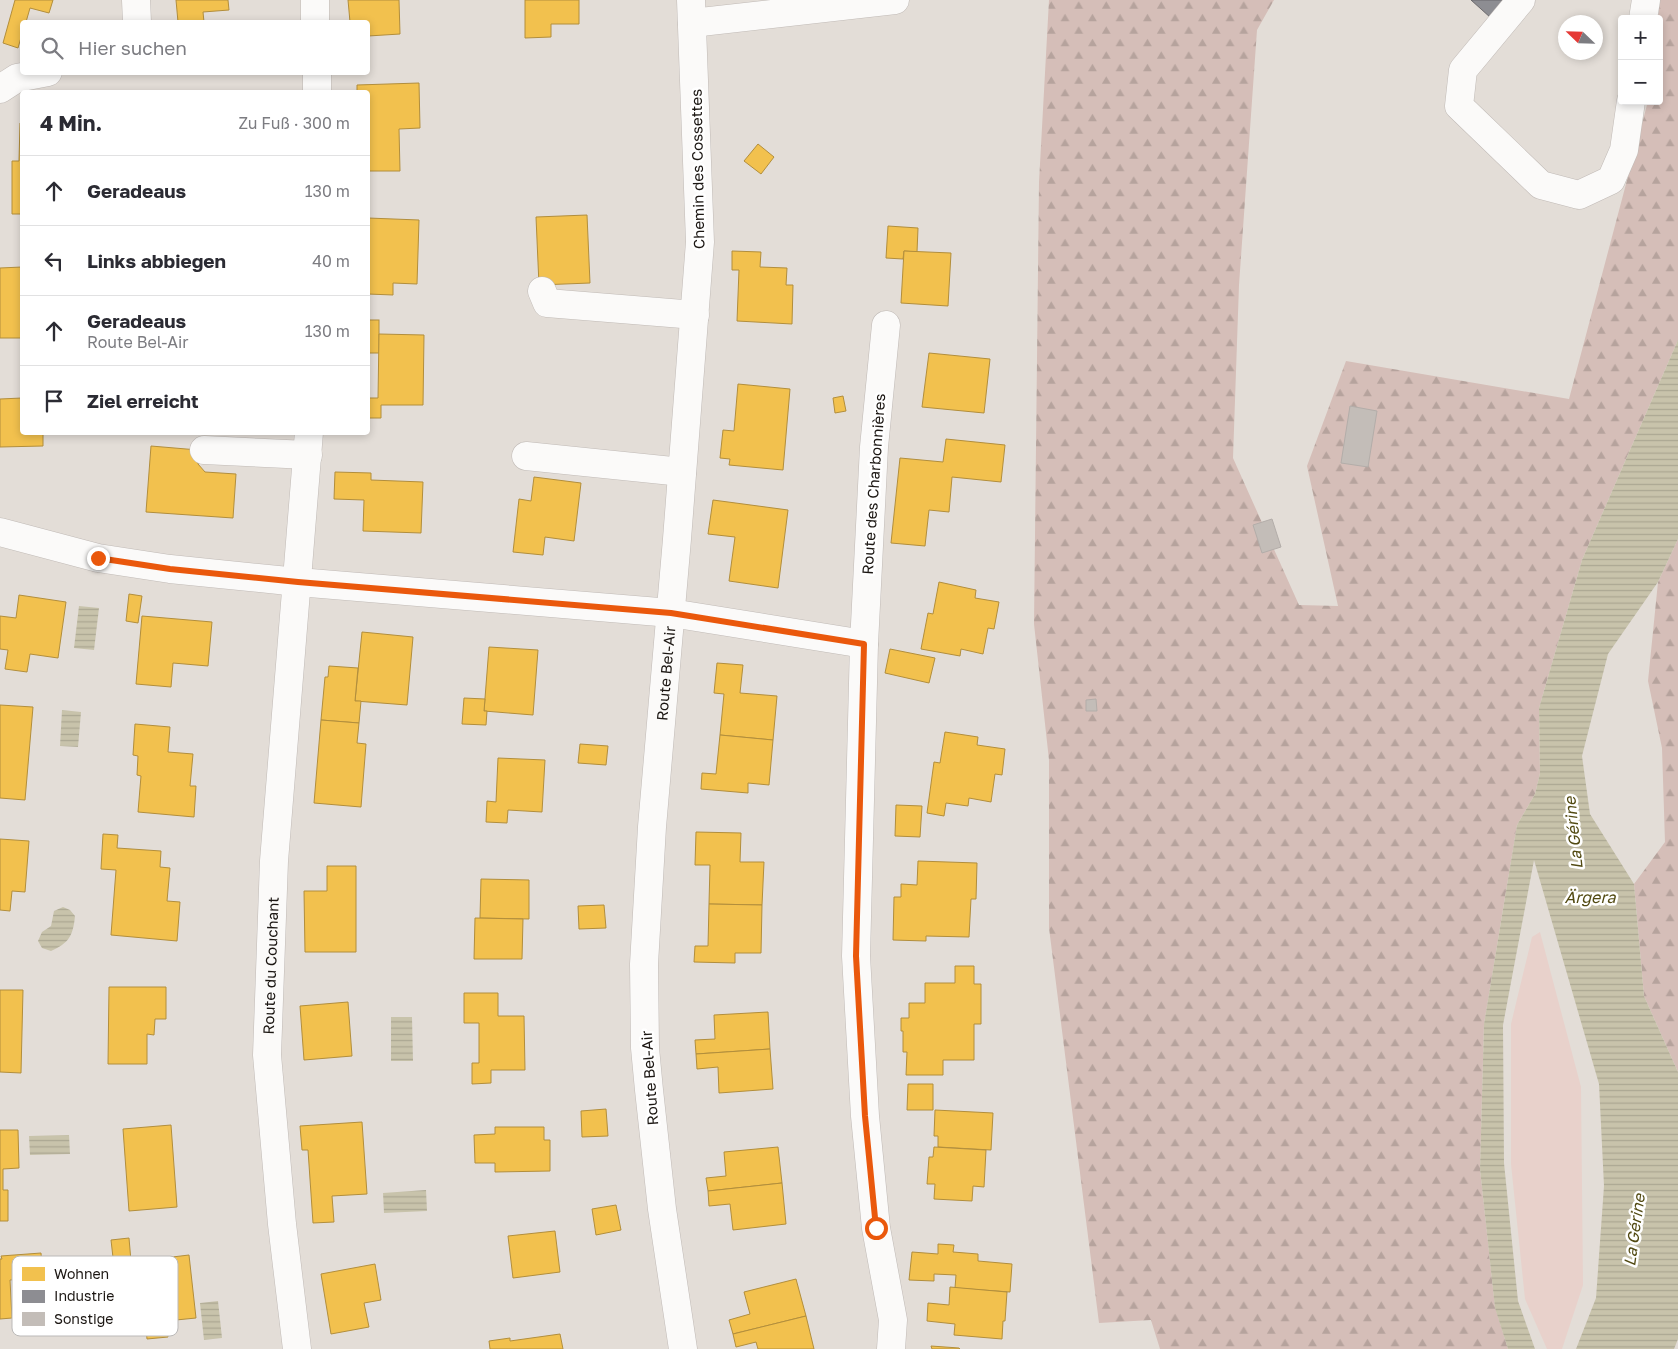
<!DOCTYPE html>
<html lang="de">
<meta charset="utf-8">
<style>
:root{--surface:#fff;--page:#f2f2f3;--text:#2b2b33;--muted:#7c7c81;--line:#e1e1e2}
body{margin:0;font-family:"Golos Text",sans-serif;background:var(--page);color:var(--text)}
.controls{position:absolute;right:15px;top:15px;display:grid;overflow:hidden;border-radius:5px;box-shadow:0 2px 8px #0003}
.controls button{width:45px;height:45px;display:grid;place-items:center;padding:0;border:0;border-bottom:1px solid var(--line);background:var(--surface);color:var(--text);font:25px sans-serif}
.compass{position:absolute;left:1558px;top:15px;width:45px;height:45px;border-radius:50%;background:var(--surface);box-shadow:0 2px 8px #0003;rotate:293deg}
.stop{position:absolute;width:15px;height:15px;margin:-11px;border:4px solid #ea580c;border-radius:50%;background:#fff}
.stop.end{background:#ea580c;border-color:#fff;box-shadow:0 1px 5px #0008}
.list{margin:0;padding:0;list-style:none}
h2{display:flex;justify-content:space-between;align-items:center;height:65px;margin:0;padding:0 20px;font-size:21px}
h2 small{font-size:16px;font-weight:400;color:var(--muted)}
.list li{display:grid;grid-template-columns:32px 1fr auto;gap:15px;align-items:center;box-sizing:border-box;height:70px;padding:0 20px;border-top:1px solid var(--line)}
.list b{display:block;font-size:19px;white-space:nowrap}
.list p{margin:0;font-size:16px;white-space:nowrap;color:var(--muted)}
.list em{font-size:16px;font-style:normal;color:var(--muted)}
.icon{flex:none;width:28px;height:28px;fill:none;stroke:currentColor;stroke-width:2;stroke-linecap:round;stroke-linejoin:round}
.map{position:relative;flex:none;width:1678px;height:1349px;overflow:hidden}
.search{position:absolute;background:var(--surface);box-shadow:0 2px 8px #0003;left:20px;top:20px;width:350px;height:55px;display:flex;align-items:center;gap:12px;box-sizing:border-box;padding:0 18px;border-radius:5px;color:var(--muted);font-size:19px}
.panel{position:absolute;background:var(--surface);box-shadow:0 2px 8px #0003;left:20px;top:90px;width:350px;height:345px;border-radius:5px}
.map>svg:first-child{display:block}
</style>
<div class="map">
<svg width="1678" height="1349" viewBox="0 0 1678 1349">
<defs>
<pattern id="forest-firs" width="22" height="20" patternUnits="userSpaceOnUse" patternTransform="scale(1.25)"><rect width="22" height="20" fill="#d5beb8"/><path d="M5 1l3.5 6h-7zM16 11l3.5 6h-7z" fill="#b6a39d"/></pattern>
<pattern id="water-rules" width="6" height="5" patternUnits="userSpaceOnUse" patternTransform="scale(1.25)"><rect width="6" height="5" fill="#c8c3ab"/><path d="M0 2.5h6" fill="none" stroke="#aba792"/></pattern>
</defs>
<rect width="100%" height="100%" fill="#e3ddd7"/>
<!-- grass -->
<path fill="#e8d1cb" d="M 1540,932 L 1581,1087 L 1583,1285 L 1562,1349 L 1547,1349 L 1525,1299 L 1511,1164 L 1511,1024 L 1532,937 Z"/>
<!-- forest -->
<g fill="url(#forest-firs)">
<path d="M 1049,0 L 1274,0 L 1257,30 L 1239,285 L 1233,458 L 1299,605 L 1338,606 L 1307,466 L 1346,361 L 1569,399 L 1648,101 L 1659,101 L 1658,19 L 1660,0 L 1678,0 L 1678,340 L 1582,560 L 1539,708 L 1540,773 L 1535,794 L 1517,825 L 1484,1024 L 1480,1169 L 1495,1307 L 1508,1349 L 1160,1349 L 1151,1320 L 1099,1323 L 1049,928 L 1049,760 L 1034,624 L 1039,182 Z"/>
<path d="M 1678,539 L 1678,1072 L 1644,996 L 1634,884 L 1665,842 L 1662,748 L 1648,681 L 1658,582 Z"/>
</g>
<!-- water -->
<g fill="url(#water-rules)">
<path d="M 1678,340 L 1678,539 L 1658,582 L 1608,654 L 1582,756 L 1590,814 L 1634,884 L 1644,996 L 1678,1072 L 1678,1339 L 1674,1349 L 1576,1349 L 1596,1298 L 1604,1186 L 1599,1084 L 1534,860 L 1503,1025 L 1504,1163 L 1518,1301 L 1535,1349 L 1508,1349 L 1495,1308 L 1480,1169 L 1484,1024 L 1517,825 L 1535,794 L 1540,773 L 1539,708 L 1582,560 Z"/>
<path d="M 79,606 L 99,608 L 94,650 L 74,648 Z"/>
<path d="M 62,710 L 81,712 L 78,747 L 60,746 Z"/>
<path d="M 63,907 L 70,910 L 75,916 C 73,936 69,943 51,951 L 42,948 L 38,941 L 42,932 L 51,926 L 54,911 Z"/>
<path d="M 391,1017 L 412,1017 L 413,1061 L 391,1061 Z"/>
<path d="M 69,1135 L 70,1154 L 30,1155 L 29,1136 Z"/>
<path d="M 426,1190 L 427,1211 L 384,1213 L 383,1193 Z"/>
<path d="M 218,1301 L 222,1338 L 204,1340 L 200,1303 Z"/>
</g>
<!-- homes -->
<g fill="#f2c14e" stroke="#b28e3c">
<path d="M 15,0 L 53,0 L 49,13 L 30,8 L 26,22 L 22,22 L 22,34 L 18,48 L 3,43 Z"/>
<path d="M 176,0 L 228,0 L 229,10 L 203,12 L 204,22 L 178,22 Z"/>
<path d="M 348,0 L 399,0 L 400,34 L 368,36 L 368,22 L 350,22 Z"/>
<path d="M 525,0 L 579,0 L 579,24 L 551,24 L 551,37 L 525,38 Z"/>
<path d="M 419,83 L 420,128 L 399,129 L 400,171 L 368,171 L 368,92 L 357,92 L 357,85 Z"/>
<path d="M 20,123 L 22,123 L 22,214 L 12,214 L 12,161 L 19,161 Z"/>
<path d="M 758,144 L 774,157 L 761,174 L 744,161 Z"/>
<path d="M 587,215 L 590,283 L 539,285 L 536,217 Z"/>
<path d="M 368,218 L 419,220 L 417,284 L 393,283 L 393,295 L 368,294 Z"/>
<path d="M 888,226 L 918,228 L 917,252 L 904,251 L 903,259 L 886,258 Z"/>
<path d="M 732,251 L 761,252 L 760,267 L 787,268 L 786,285 L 793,285 L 792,324 L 737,321 L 739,270 L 732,270 Z"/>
<path d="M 904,251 L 951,253 L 948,306 L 901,303 Z"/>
<path d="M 22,267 L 22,338 L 0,338 L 0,268 Z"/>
<rect x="368" y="320" width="11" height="33"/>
<path d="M 379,334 L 424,335 L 423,405 L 381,405 L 381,418 L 368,418 L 368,398 L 378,398 Z"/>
<path d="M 929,353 L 990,359 L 984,413 L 922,407 Z"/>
<path d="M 738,384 L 790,389 L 783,470 L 729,465 L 730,459 L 720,458 L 723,430 L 734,431 Z"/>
<path d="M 843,396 L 846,411 L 835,413 L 833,398 Z"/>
<path d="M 22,398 L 22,432 L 43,432 L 43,446 L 0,447 L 0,399 Z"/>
<path d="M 946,439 L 1005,445 L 1001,482 L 952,477 L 949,512 L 929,510 L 925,546 L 891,543 L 900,458 L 943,462 Z"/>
<path d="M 151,446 L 198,450 L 198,464 L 205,472 L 236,474 L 233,518 L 146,512 Z"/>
<path d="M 335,472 L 371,473 L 371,480 L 423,482 L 421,533 L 363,531 L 364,500 L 334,499 Z"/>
<path d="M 534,477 L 581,483 L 574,541 L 545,537 L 543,555 L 513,552 L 519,499 L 531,501 Z"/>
<path d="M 713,500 L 788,510 L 778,588 L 729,581 L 735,537 L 708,534 Z"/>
<path d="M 939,582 L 976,590 L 975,598 L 999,602 L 994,629 L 988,628 L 983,654 L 961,649 L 960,656 L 921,649 L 928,613 L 933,614 Z"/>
<path d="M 129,594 L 142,596 L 138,623 L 126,621 Z"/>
<path d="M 19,595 L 66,602 L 58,658 L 30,654 L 27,672 L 5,669 L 8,650 L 0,649 L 0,616 L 16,618 Z"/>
<path d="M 142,616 L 212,622 L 208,666 L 173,663 L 171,687 L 136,684 Z"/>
<path d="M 362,632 L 413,637 L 407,705 L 355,701 Z"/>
<path d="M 489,647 L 538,650 L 533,715 L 484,711 Z"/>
<path d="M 890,649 L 935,658 L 929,683 L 885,673 Z"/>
<path d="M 717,663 L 743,665 L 740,693 L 777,696 L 773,740 L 720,735 L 724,694 L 714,693 Z"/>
<path d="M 329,666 L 358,668 L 355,701 L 361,701 L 359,723 L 321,720 L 325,677 L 328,677 Z"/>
<path d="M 464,698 L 485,699 L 484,711 L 487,711 L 486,725 L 462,724 Z"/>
<path d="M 0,705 L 33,707 L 25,800 L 0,798 Z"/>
<path d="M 321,720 L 359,723 L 357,743 L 366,744 L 361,807 L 314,803 Z"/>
<path d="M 135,724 L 170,727 L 168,752 L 193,754 L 190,786 L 196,786 L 194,817 L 138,812 L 141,776 L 137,775 L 138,756 L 133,755 Z"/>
<path d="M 945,732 L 978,737 L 977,745 L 1005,749 L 1002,775 L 995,774 L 991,802 L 969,798 L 968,806 L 946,803 L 944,816 L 927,813 L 934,762 L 940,763 Z"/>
<path d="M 720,735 L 773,740 L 769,785 L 748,783 L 748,793 L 701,789 L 702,773 L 716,774 Z"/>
<path d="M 580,744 L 608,746 L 606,765 L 578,763 Z"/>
<path d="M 498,758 L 545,760 L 542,812 L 508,810 L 507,823 L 486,822 L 487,801 L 496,802 Z"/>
<path d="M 896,805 L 922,806 L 920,837 L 895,836 Z"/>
<path d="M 696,832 L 741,833 L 740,862 L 764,862 L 762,905 L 709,904 L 710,865 L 695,865 Z"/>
<path d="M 103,834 L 118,835 L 117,848 L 161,851 L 160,867 L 170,868 L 167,901 L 180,902 L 177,941 L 111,935 L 116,870 L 101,869 Z"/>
<path d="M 0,839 L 29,841 L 25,892 L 12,891 L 10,911 L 0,910 Z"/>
<path d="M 918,861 L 977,863 L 976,899 L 971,899 L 969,937 L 926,936 L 926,941 L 893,940 L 894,897 L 901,897 L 901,884 L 917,885 Z"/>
<path d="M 327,866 L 356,866 L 356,952 L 305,952 L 304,891 L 327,891 Z"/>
<path d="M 481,879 L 529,880 L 529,919 L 480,918 Z"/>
<path d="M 709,904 L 762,905 L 761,953 L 735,953 L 735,963 L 694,962 L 695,946 L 708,946 Z"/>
<path d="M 604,905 L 606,928 L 579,929 L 578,906 Z"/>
<path d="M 475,918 L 523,919 L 522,959 L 474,959 Z"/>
<path d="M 955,966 L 974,966 L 974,984 L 981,984 L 981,1024 L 974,1024 L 974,1060 L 943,1060 L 943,1075 L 906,1075 L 907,1052 L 903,1052 L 903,1031 L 901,1031 L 901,1018 L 909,1018 L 909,1003 L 925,1003 L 925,983 L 955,983 Z"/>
<path d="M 109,987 L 166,987 L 166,1019 L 155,1019 L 154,1035 L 147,1034 L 147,1064 L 108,1064 Z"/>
<path d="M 0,990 L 23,990 L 21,1073 L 0,1072 Z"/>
<path d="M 464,993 L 498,993 L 498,1016 L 524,1016 L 525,1070 L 491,1070 L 491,1083 L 472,1084 L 472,1063 L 479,1063 L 479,1023 L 464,1023 Z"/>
<path d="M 348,1002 L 352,1056 L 304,1060 L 300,1006 Z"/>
<path d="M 768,1012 L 770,1049 L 696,1054 L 695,1040 L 715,1039 L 714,1015 Z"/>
<path d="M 770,1049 L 773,1089 L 719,1093 L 718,1067 L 697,1069 L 696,1054 Z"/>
<path d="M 908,1084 L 933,1084 L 933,1110 L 907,1110 Z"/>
<path d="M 606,1109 L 608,1136 L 582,1137 L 581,1111 Z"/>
<path d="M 935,1110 L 993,1113 L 991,1150 L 938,1147 L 938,1136 L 934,1136 Z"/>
<path d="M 362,1122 L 367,1194 L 332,1196 L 334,1222 L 313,1223 L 308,1150 L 302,1150 L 300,1126 Z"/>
<path d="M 171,1125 L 177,1207 L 129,1211 L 123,1129 Z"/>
<path d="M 495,1127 L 544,1127 L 544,1140 L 550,1140 L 550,1171 L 495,1172 L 495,1163 L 475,1163 L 474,1135 L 495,1134 Z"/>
<path d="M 0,1130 L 18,1130 L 19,1168 L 3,1169 L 3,1190 L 8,1190 L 8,1221 L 0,1221 Z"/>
<path d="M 778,1147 L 782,1183 L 708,1191 L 706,1178 L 726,1176 L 724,1152 Z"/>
<path d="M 934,1147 L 986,1150 L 984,1187 L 973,1186 L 972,1201 L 934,1199 L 935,1184 L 927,1184 L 929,1157 L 933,1157 Z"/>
<path d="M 782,1183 L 786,1224 L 733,1230 L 730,1204 L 709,1206 L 708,1191 Z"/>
<path d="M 616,1205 L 621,1230 L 596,1235 L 592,1209 Z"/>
<path d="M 555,1231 L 560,1272 L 513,1278 L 508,1236 Z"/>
<path d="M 129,1238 L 132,1273 L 115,1275 L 111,1240 Z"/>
<path d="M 938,1244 L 954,1245 L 953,1252 L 978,1254 L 978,1261 L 1012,1264 L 1010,1292 L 955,1288 L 956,1275 L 934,1274 L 934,1281 L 909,1280 L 912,1252 L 938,1254 Z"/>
<path d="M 41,1253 L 43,1278 L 10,1280 L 12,1318 L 0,1319 L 0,1259 L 2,1259 L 1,1256 Z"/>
<path d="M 189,1255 L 196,1318 L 166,1321 L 168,1337 L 147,1339 L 139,1261 Z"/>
<path d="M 375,1264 L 381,1300 L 364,1303 L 369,1327 L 331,1334 L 321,1274 Z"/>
<path d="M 796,1279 L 806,1316 L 733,1334 L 729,1320 L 750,1314 L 744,1292 Z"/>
<path d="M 950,1287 L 1007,1292 L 1005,1321 L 1003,1321 L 1002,1339 L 954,1335 L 955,1324 L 927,1321 L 928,1303 L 949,1305 Z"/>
<path d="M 806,1316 L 814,1349 L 758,1349 L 756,1342 L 736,1347 L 733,1334 Z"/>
<path d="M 560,1334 L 563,1349 L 490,1349 L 489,1341 L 510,1338 L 510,1341 Z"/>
<path d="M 931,1346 L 959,1348 L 960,1349 L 932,1349 Z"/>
</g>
<!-- industry -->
<path fill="#8d8d92" stroke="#6b696c" d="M 1471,0 L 1507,0 L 1491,18 Z"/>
<!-- building -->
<g fill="#c3bdb8" stroke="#b3ada9">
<path d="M 1350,406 L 1377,411 L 1368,467 L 1341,463 Z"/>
<path d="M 1272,519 L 1281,547 L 1262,553 L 1253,525 Z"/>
<path d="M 1096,699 L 1097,711 L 1086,711 L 1086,700 Z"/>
</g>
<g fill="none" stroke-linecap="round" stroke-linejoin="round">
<!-- minor casing -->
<g stroke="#c0bab6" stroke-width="29">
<g id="minor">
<path d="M 136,0 L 137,22"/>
<path d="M 315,0 L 315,22"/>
<path d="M 1521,0 L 1463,70 L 1459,106 L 1541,185 L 1579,195 L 1611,180 L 1624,150 L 1631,101"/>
<path d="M 1643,19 L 1646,0"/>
<path d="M 692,23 L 895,0"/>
<path d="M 0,89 L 17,78 L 48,72"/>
<path d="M 317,92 L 317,72"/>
<path d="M 542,291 L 547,303 L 695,315"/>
<path d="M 886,325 L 874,447 L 864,644 L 856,956 L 865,1116 L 876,1228 L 893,1320 L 891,1349"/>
<path d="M 204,450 L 308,455"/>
<path d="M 526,456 L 682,472"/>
<path d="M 0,532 L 98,558 L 170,569 L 298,582 L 671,613 L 864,644"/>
<path id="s1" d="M 297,1349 L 282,1224 L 267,1055 L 274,861 L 309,432"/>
<path id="s2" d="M 683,1349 L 662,1209 L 649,1090 L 645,1048 L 644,964 L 652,827 L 677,539 L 700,242 L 691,0"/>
</g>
</g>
<!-- minor -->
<use href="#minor" stroke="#fbfaf9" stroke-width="28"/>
</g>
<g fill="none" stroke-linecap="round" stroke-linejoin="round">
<!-- route -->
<path stroke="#ea580c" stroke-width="6" d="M 98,558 L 170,569 L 298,582 L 671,613 L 864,644 L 856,956 L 865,1116 L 876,1228"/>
</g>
<g text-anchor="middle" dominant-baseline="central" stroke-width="5" stroke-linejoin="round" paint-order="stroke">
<!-- street labels -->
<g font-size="15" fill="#1b1612" stroke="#fff">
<text transform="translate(697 169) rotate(-91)">Chemin des Cossettes</text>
<text transform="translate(873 484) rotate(-86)">Route des Charbonnières</text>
<text stroke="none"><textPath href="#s2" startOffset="679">Route Bel-Air</textPath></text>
<text stroke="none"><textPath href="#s1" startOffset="385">Route du Couchant</textPath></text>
<text transform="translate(649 1078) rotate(-94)">Route Bel-Air</text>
</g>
<!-- water labels -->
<g font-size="16" font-style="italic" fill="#524a12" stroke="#fff">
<text transform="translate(1573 833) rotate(-96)">La Gérine</text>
<text x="1590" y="897">Ärgera</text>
<text transform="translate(1634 1230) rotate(-82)">La Gérine</text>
</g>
</g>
<!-- legend -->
<rect x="12" y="1256" width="166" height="80" rx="8" fill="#fff" stroke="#bbb9b8" stroke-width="1"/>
<rect x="22" y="1267" width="23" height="14" fill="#f2c14e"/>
<rect x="22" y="1290" width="23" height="13" fill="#8d8d92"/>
<rect x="22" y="1312" width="23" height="14" fill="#c3bdb8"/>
<g font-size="14" fill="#1b1612">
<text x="54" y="1279">Wohnen</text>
<text x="54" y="1301">Industrie</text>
<text x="54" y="1324">Sonstige</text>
</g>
</svg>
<div class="controls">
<button>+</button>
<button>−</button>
</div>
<svg class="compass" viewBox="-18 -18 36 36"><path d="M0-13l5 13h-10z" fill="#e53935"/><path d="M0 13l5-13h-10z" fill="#7c7c81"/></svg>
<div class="stop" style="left:876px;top:1228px"></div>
<div class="stop end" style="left:98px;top:558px"></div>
<div class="search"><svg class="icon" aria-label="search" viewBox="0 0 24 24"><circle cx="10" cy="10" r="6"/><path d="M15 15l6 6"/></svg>Hier suchen</div>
<section class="panel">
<h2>4 Min.<small>Zu Fuß · 300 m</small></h2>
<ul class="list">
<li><svg class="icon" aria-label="ahead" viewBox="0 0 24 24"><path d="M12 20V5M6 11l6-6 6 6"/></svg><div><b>Geradeaus</b></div><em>130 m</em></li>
<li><svg class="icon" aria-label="left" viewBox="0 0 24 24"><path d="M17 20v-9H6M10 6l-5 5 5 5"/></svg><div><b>Links abbiegen</b></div><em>40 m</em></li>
<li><svg class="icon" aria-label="ahead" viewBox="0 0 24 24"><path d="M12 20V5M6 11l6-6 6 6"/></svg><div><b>Geradeaus</b><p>Route Bel-Air</p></div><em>130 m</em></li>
<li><svg class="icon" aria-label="arrive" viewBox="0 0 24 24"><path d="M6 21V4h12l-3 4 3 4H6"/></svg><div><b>Ziel erreicht</b></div></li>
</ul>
</section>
</div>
